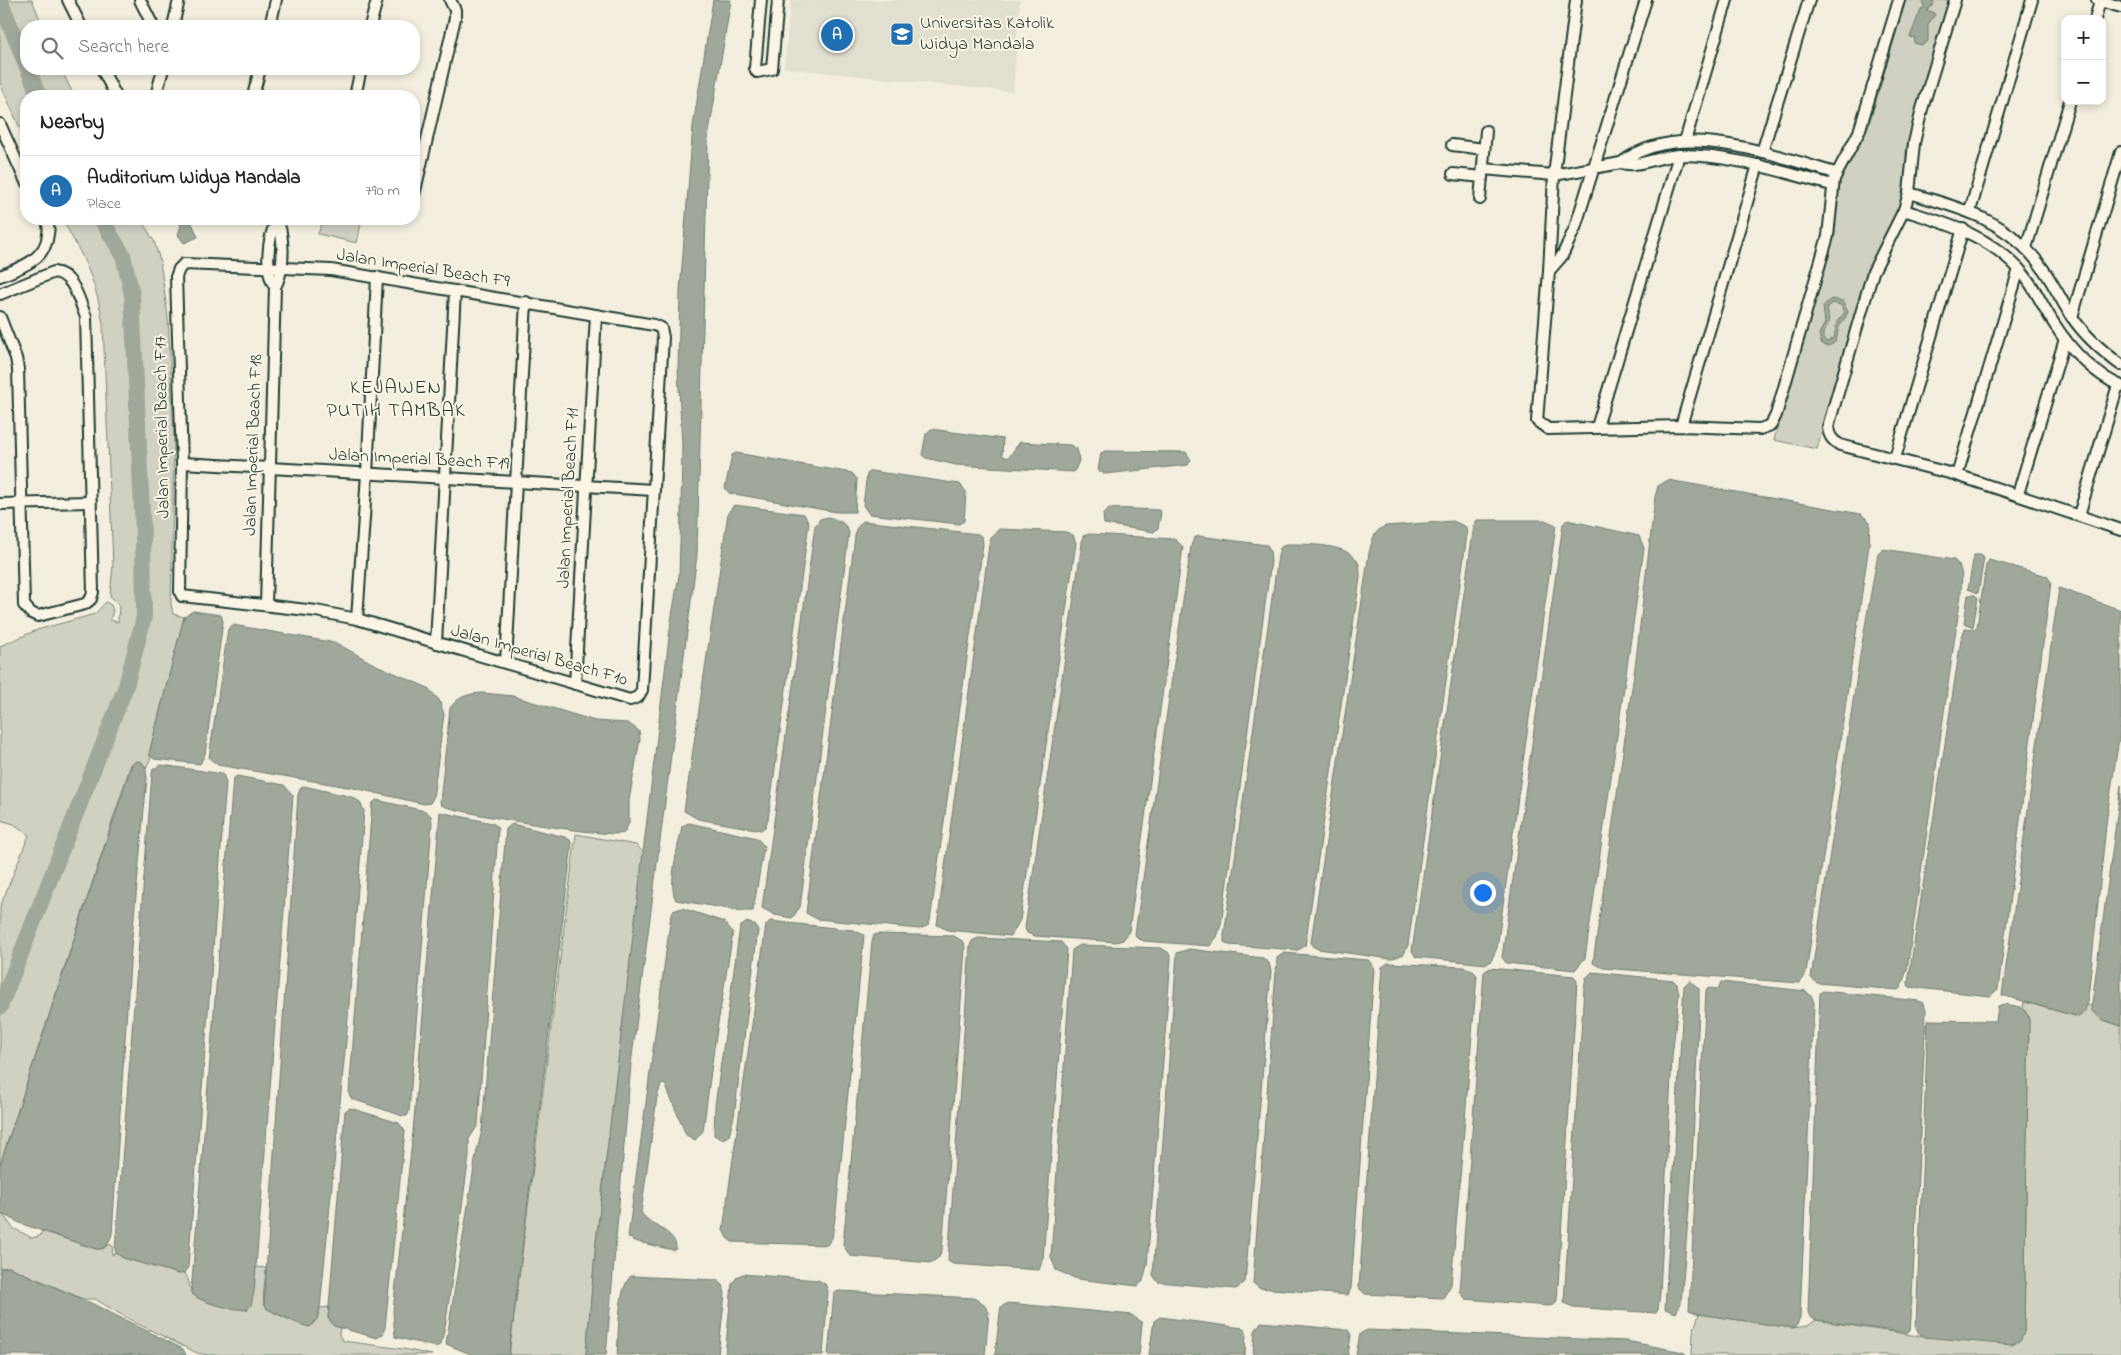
<!DOCTYPE html>
<meta charset="utf-8">
<style>
:root{--surface:#fff;--page:#f6f6f6;--text:#222;--muted:#767676;--line:#e0e0e0;--accent:#1f6fb2}
body{margin:0;font-family:"Indie Flower",sans-serif;background:var(--page);color:var(--text)}
.controls{position:absolute;right:15px;top:15px;display:grid;overflow:hidden;border-radius:10px;box-shadow:0 2px 8px #0003}
.controls button{width:45px;height:45px;display:grid;place-items:center;padding:0;border:0;border-bottom:1px solid var(--line);background:var(--surface);color:var(--text);font:25px sans-serif}
.you{position:absolute;left:1482px;top:892px;width:18px;height:18px;margin:-12px;border:4px solid #fff;border-radius:50%;background:#1a73e8;box-shadow:0 0 0 8px #1a73e833}
.badge{display:grid;place-items:center;width:32px;height:32px;border-radius:50%;background:var(--accent);color:#fff;font-size:16px;font-weight:700}
.pin{position:absolute;translate:-50% -50%;border:2px solid #fff;box-shadow:0 1px 5px #0006}
.list{margin:0;padding:0;list-style:none}
h2{display:flex;justify-content:space-between;align-items:center;height:65px;margin:0;padding:0 20px;font-size:21px}
h2 small{font-size:16px;font-weight:400;color:var(--muted)}
.list li{display:grid;grid-template-columns:32px 1fr auto;gap:15px;align-items:center;box-sizing:border-box;height:70px;padding:0 20px;border-top:1px solid var(--line)}
.list b{display:block;font-size:19px;white-space:nowrap}
.list p{margin:0;font-size:16px;white-space:nowrap;color:var(--muted)}
.list em{font-size:16px;font-style:normal;color:var(--muted)}
.icon{flex:none;width:28px;height:28px;fill:none;stroke:currentColor;stroke-width:2;stroke-linecap:round;stroke-linejoin:round}
.map{position:relative;flex:none;width:2121px;height:1355px;overflow:hidden}
.search{position:absolute;background:var(--surface);box-shadow:0 2px 8px #0003;left:20px;top:20px;width:400px;height:55px;display:flex;align-items:center;gap:12px;box-sizing:border-box;padding:0 18px;border-radius:20px;color:var(--muted);font-size:19px}
.panel{position:absolute;background:var(--surface);box-shadow:0 2px 8px #0003;left:20px;top:90px;width:400px;height:135px;border-radius:20px}
.map>svg:first-child{display:block}
</style>
<div class="map">
<svg width="2121" height="1355" viewBox="0 0 2121 1355">
<rect width="100%" height="100%" fill="#f3eede"/>
<filter id="ink" filterUnits="userSpaceOnUse"><feTurbulence type="fractalNoise" baseFrequency=".02" numOctaves="2"/><feDisplacementMap in="SourceGraphic" scale="10" xChannelSelector="R" yChannelSelector="G"/><feConvolveMatrix kernelMatrix="1 2 1 2 8 2 1 2 1" color-interpolation-filters="sRGB"/></filter>
<g filter="url(#ink)">
<!-- built -->
<path fill="#e1dfd0" d="M 791,0 L 1020,0 L 1013,92 L 784,68 Z"/>
<!-- green -->
<g fill="#d0d1c2" stroke="#78877b">
<path d="M 0,0 L 32,0 L 43,26 L 26,26 L 26,69 L 61,69 L 74,96 L 26,96 L 26,142 L 0,83 Z"/>
<path d="M 1906,0 L 1950,0 L 1906,150 L 1907,177 L 1903,198 L 1871,262 L 1817,449 L 1774,440 L 1835,234 L 1834,209 L 1841,175 L 1867,131 Z"/>
<path d="M 62,219 L 141,219 L 154,241 L 160,261 L 168,317 L 174,437 L 171,604 L 173,614 L 184,617 L 149,754 L 151,758 L 146,768 L 142,762 L 138,761 L 131,764 L 0,1165 L 0,907 L 29,835 L 14,824 L 0,820 L 0,646 L 37,630 L 95,614 L 106,602 L 111,605 L 113,611 L 110,620 L 118,622 L 119,604 L 110,596 L 113,565 L 103,324 C 96,280 84,258 62,219 Z"/>
<path d="M 323,219 L 338,219 L 361,224 L 357,243 L 318,234 Z"/>
<path d="M 576,834 L 636,845 L 644,853 L 596,1242 L 586,1355 L 509,1355 Z"/>
<path d="M 2024,1002 L 2079,1017 L 2087,1005 L 2092,1006 L 2091,1010 L 2103,1020 L 2121,1026 L 2121,1355 L 1692,1355 L 1693,1332 L 1699,1314 L 1792,1328 L 1808,1326 L 1816,1320 L 1924,1337 L 2020,1341 L 2024,1332 L 2029,1017 L 2023,1008 Z"/>
<path d="M 0,1213 L 4,1216 L 13,1228 L 32,1238 L 40,1236 L 42,1231 L 96,1249 L 103,1249 L 109,1244 L 113,1246 L 112,1255 L 116,1253 L 123,1258 L 179,1274 L 185,1273 C 189,1279 190,1290 193,1294 C 201,1304 235,1308 247,1310 L 251,1304 L 256,1267 L 266,1268 C 266,1278 262,1294 264,1304 C 267,1312 301,1325 310,1327 L 317,1319 L 320,1308 L 329,1307 L 328,1318 L 334,1326 L 340,1328 L 339,1335 L 343,1341 L 403,1349 L 432,1355 L 208,1355 L 197,1353 L 134,1322 L 95,1299 L 83,1299 L 9,1267 L 1,1268 L 0,1274 Z"/>
</g>
<!-- water -->
<g fill="#a0a89b" stroke="#6c7d72" fill-rule="evenodd">
<path d="M 713,0 L 731,0 L 708,138 L 697,555 L 631,1064 L 606,1355 L 586,1355 L 596,1242 L 671,621 L 679,575 L 681,511 L 682,445 L 678,369 L 680,291 L 693,126 Z"/>
<path d="M 1923,0 L 1934,0 L 1933,5 L 1926,10 L 1933,12 L 1935,15 L 1928,24 L 1928,41 L 1922,45 L 1914,43 L 1915,38 L 1910,37 L 1921,9 L 1924,8 Z"/>
<path d="M 170,219 L 190,219 L 198,237 L 184,243 L 178,235 L 181,225 L 177,221 L 173,222 Z"/>
<path d="M 1831,299 L 1843,301 L 1848,312 C 1846,318 1841,322 1839,327 C 1836,336 1839,345 1826,346 L 1821,343 L 1819,334 L 1825,323 L 1823,306 ZM 1832,303 L 1841,305 L 1844,313 L 1837,322 L 1834,338 L 1827,342 L 1823,339 L 1823,334 L 1829,322 L 1827,307 Z"/>
<path d="M 931,429 L 1003,439 L 1002,455 L 1008,458 L 1020,442 L 1070,445 L 1077,449 L 1079,461 L 1074,472 L 956,465 L 926,458 L 922,455 L 926,434 Z"/>
<path d="M 1105,451 L 1186,452 L 1191,460 L 1188,465 L 1105,474 L 1098,470 L 1101,453 Z"/>
<path d="M 736,453 L 852,473 L 857,479 L 855,512 L 836,512 L 729,493 L 725,488 L 732,455 Z"/>
<path d="M 871,471 L 960,484 L 966,492 L 964,521 L 959,524 L 869,514 L 863,505 L 867,474 Z"/>
<path d="M 1668,480 L 1861,514 L 1870,522 L 1869,545 L 1806,973 L 1799,983 L 1603,968 L 1593,963 L 1636,660 L 1655,497 L 1658,486 Z"/>
<path d="M 734,505 L 804,514 L 809,523 L 768,819 L 765,827 L 761,830 L 698,819 L 684,811 L 728,513 Z"/>
<path d="M 1109,508 L 1159,510 L 1161,513 L 1158,528 L 1154,532 L 1104,524 L 1103,514 Z"/>
<path d="M 828,517 C 838,520 846,522 849,533 L 800,907 L 792,918 L 775,915 L 762,908 L 815,526 L 820,519 Z"/>
<path d="M 1477,520 L 1545,520 L 1556,525 L 1497,948 L 1491,961 L 1487,964 L 1416,957 L 1412,951 L 1474,525 Z"/>
<path d="M 1567,520 L 1639,536 L 1644,548 L 1585,958 L 1575,970 L 1506,963 L 1502,957 L 1563,524 Z"/>
<path d="M 863,521 L 978,534 L 982,537 L 983,544 L 930,921 L 927,926 L 919,929 L 817,919 L 806,913 L 856,529 Z"/>
<path d="M 1453,521 L 1466,527 L 1467,535 L 1408,945 L 1404,954 L 1391,959 L 1318,949 L 1312,946 L 1311,942 L 1369,553 C 1372,542 1373,530 1386,526 Z"/>
<path d="M 999,529 L 1066,532 L 1073,535 L 1076,543 L 1020,920 L 1011,936 L 948,930 L 937,925 L 990,538 Z"/>
<path d="M 1089,534 L 1175,539 L 1183,547 L 1129,931 L 1123,940 L 1116,942 L 1035,936 L 1027,933 L 1025,928 L 1082,543 L 1083,536 Z"/>
<path d="M 1199,536 L 1267,545 L 1270,550 L 1271,561 L 1221,925 L 1217,937 L 1210,946 L 1144,941 L 1137,938 L 1135,934 L 1191,546 L 1194,538 Z"/>
<path d="M 1286,544 C 1305,544 1353,543 1359,565 C 1360,569 1360,574 1360,578 L 1305,946 L 1298,950 L 1229,945 L 1224,942 L 1224,935 L 1278,556 L 1280,548 Z"/>
<path d="M 1883,549 L 1954,560 C 1965,568 1961,582 1961,594 L 1907,970 L 1901,987 L 1898,990 L 1817,983 L 1811,978 L 1861,649 L 1878,553 Z"/>
<path d="M 1974,555 L 1981,555 L 1984,558 L 1978,593 L 1968,589 Z"/>
<path d="M 1989,560 L 2047,576 L 2051,582 L 1998,989 L 1990,996 L 1909,987 L 1908,983 L 1961,640 L 1965,628 L 1976,629 L 1977,627 L 1986,565 Z"/>
<path d="M 2059,588 L 2121,610 L 2121,725 L 2107,816 L 2088,997 L 2085,1011 L 2079,1017 L 2002,995 Z"/>
<path d="M 1968,595 L 1975,595 L 1978,598 L 1973,627 L 1964,623 Z"/>
<path d="M 193,611 L 221,615 L 223,621 L 205,754 L 200,764 L 154,759 L 149,754 L 184,617 Z"/>
<path d="M 233,625 L 336,643 L 372,663 L 428,688 L 439,700 L 444,714 L 433,798 L 430,803 L 424,804 L 354,788 L 218,765 L 209,758 L 228,629 Z"/>
<path d="M 482,693 L 513,696 L 595,721 L 628,723 L 639,731 L 640,739 L 629,800 L 629,823 L 624,833 C 615,839 455,813 441,805 L 440,802 L 450,708 C 459,696 468,694 482,693 Z"/>
<path d="M 138,761 C 146,764 146,770 147,778 L 131,948 L 112,1234 C 109,1243 107,1249 96,1249 L 22,1224 L 0,1213 L 0,1165 L 132,764 Z"/>
<path d="M 162,765 L 223,774 L 226,783 L 188,1267 L 185,1273 L 179,1274 L 123,1258 L 115,1251 L 152,774 L 153,769 Z"/>
<path d="M 237,776 L 284,785 L 293,795 L 254,1292 L 251,1305 L 247,1310 C 230,1309 204,1304 191,1293 L 233,779 Z"/>
<path d="M 2121,785 L 2121,1026 L 2101,1019 L 2091,1010 Z"/>
<path d="M 304,786 L 352,797 L 360,802 L 364,811 L 347,1030 L 320,1308 L 317,1319 L 310,1327 L 302,1325 L 267,1309 L 264,1303 L 298,795 L 300,789 Z"/>
<path d="M 376,800 L 425,811 L 431,816 L 432,823 L 409,1112 L 407,1116 L 403,1116 L 352,1099 L 349,1094 L 372,804 Z"/>
<path d="M 440,812 L 492,823 L 497,826 L 498,830 L 478,1125 L 469,1139 L 469,1156 L 446,1321 L 441,1344 L 436,1347 L 395,1337 L 393,1311 L 413,1132 Z"/>
<path d="M 689,823 L 757,838 L 764,846 L 753,911 L 741,911 L 676,900 C 667,886 679,843 682,826 Z"/>
<path d="M 512,824 L 565,837 L 570,840 L 572,844 L 509,1355 L 473,1355 L 446,1344 L 476,1155 L 482,1130 L 506,829 Z"/>
<path d="M 682,908 L 724,922 L 733,932 L 714,1048 L 703,1131 L 695,1140 L 686,1135 L 665,1084 L 661,1085 L 657,1097 L 641,1212 C 649,1226 677,1231 676,1249 L 673,1250 L 634,1241 L 628,1237 L 671,915 L 673,911 Z"/>
<path d="M 770,921 L 853,930 L 864,935 L 836,1211 L 832,1238 L 827,1245 L 732,1242 L 727,1238 L 723,1230 L 766,925 Z"/>
<path d="M 747,922 L 755,925 L 758,930 L 734,1116 L 729,1136 L 722,1139 L 714,1135 L 715,1106 L 740,927 Z"/>
<path d="M 878,934 L 954,936 L 964,942 L 965,949 L 942,1250 L 939,1257 L 931,1263 L 850,1256 L 843,1245 L 872,942 L 874,935 Z"/>
<path d="M 978,938 L 1061,942 L 1067,949 L 1043,1259 L 1039,1270 L 953,1264 L 948,1261 L 970,946 L 972,941 Z"/>
<path d="M 1080,945 L 1160,948 L 1168,952 L 1171,958 L 1147,1265 L 1143,1281 L 1138,1286 L 1077,1279 L 1056,1270 L 1051,1257 L 1072,950 Z"/>
<path d="M 1189,949 L 1263,958 L 1269,963 L 1271,971 L 1245,1282 L 1236,1289 L 1158,1282 L 1153,1275 L 1177,953 Z"/>
<path d="M 1284,953 L 1368,960 L 1372,963 L 1374,969 L 1351,1288 L 1348,1295 L 1259,1288 L 1253,1283 L 1277,958 Z"/>
<path d="M 1388,963 L 1463,967 L 1471,969 L 1477,975 L 1451,1285 L 1443,1298 L 1365,1294 L 1359,1288 L 1382,967 Z"/>
<path d="M 1490,968 L 1574,976 L 1577,981 L 1557,1300 L 1554,1305 L 1548,1306 L 1466,1299 L 1460,1292 L 1484,972 Z"/>
<path d="M 1592,972 L 1673,980 L 1677,984 L 1679,994 L 1672,1057 L 1660,1293 L 1658,1310 L 1656,1313 L 1573,1307 L 1564,1303 L 1584,988 L 1586,978 Z"/>
<path d="M 1690,980 L 1699,989 L 1699,1009 L 1691,1183 L 1681,1303 L 1676,1313 L 1665,1309 L 1684,986 Z"/>
<path d="M 1721,982 L 1806,991 L 1812,997 L 1814,1003 L 1800,1317 L 1796,1327 L 1792,1328 L 1699,1314 L 1689,1310 L 1706,991 L 1707,988 L 1718,989 Z"/>
<path d="M 1823,991 L 1919,1001 L 1923,1003 L 1926,1010 L 1911,1318 L 1910,1330 L 1907,1333 L 1816,1320 L 1810,1317 L 1808,1312 L 1820,993 Z"/>
<path d="M 2004,1004 L 2021,1007 L 2029,1017 L 2024,1332 L 2020,1341 L 2012,1345 L 1924,1337 L 1919,1334 L 1916,1327 L 1928,1020 L 1996,1021 L 1998,1006 Z"/>
<path d="M 350,1108 L 399,1123 L 405,1131 L 385,1327 L 383,1334 L 377,1338 L 334,1326 L 328,1318 L 345,1111 Z"/>
<path d="M 9,1267 L 91,1303 L 183,1349 L 186,1355 L 0,1355 L 0,1274 L 1,1268 Z"/>
<path d="M 742,1274 L 818,1280 L 825,1284 L 828,1291 L 823,1355 L 725,1355 L 732,1284 L 737,1277 Z"/>
<path d="M 631,1276 L 717,1280 L 723,1285 L 725,1294 L 718,1355 L 617,1355 C 619,1336 617,1289 631,1276 Z"/>
<path d="M 839,1291 L 974,1298 L 984,1305 L 989,1312 L 985,1355 L 828,1355 L 834,1293 Z"/>
<path d="M 1008,1303 L 1132,1315 L 1142,1323 L 1139,1355 L 995,1355 L 1000,1313 L 1001,1307 Z"/>
<path d="M 1160,1317 L 1243,1328 L 1246,1330 L 1245,1355 L 1149,1355 L 1154,1321 Z"/>
<path d="M 1261,1322 L 1348,1330 L 1351,1335 L 1348,1355 L 1253,1355 L 1255,1331 Z"/>
<path d="M 1367,1330 L 1626,1341 L 1683,1352 L 1687,1355 L 1356,1355 L 1360,1334 Z"/>
</g>
<g fill="none" stroke-linecap="round" stroke-linejoin="round">
<!-- river -->
<g stroke="#a0a89b" stroke-width="16">
<path d="M 0,0 L 26,65"/>
<path d="M 28,69 L 39,96"/>
<path d="M 0,1007 L 126,686 L 144,617 L 143,535 L 132,295 L 123,255 L 101,219"/>
</g>
<!-- street casing -->
<g stroke="#1f3d34" stroke-width="14">
<g id="street">
<path d="M 68,0 L 81,26"/>
<path d="M 140,0 L 153,26"/>
<path d="M 761,0 L 755,68 L 757,72 L 772,69 L 778,0"/>
<path d="M 1576,0 L 1554,175 L 1549,271 L 1537,421 L 1548,429 L 1681,426 L 1760,429 L 1771,425 L 1776,415 L 1828,236 L 1834,179 L 1859,132 L 1899,0"/>
<path d="M 1955,0 L 1922,109 L 1914,143 L 1909,193 L 1904,210 L 1873,272 L 1828,427 C 1829,436 1832,440 1840,445 L 1957,475 L 2121,530"/>
<path d="M 2097,0 L 2121,7"/>
<path d="M 2095,19 L 2100,1"/>
<path d="M 173,26 L 179,0"/>
<path d="M 270,26 L 276,0"/>
<path d="M 370,26 L 377,0"/>
<path d="M 102,69 L 116,96"/>
<path d="M 156,96 L 163,69"/>
<path d="M 253,96 L 260,69"/>
<path d="M 355,96 L 361,69"/>
<path d="M 0,124 L 26,182"/>
<path d="M 1685,141 L 1727,0"/>
<path d="M 1452,145 L 1484,149"/>
<path d="M 1762,152 L 1809,0"/>
<path d="M 1621,163 C 1679,118 1773,155 1835,173"/>
<path d="M 1483,169 L 1554,175 L 1621,163 C 1640,168 1660,155 1681,155 C 1732,155 1782,172 1832,185"/>
<path d="M 1453,174 L 1482,177"/>
<path d="M 1909,193 C 1960,208 2003,218 2038,262 C 2051,278 2060,299 2072,317 C 2085,336 2102,351 2121,365"/>
<path d="M 414,195 L 455,18 L 455,10 L 450,0"/>
<path d="M 1480,199 L 1486,131"/>
<path d="M 1904,210 C 1947,224 1986,234 2018,268 C 2034,284 2042,306 2055,325 C 2071,350 2094,374 2121,386"/>
<path d="M 1970,211 L 2032,0"/>
<path d="M 2026,248 L 2070,101"/>
<path d="M 184,264 L 331,270 L 654,325 L 661,328 L 663,337 L 642,690 L 638,697 L 630,700 L 357,619 L 316,611 L 182,596 L 180,592 L 182,463 L 176,277 L 179,269 Z"/>
<path d="M 1549,271 L 1562,256 L 1575,228 L 1646,0"/>
<path d="M 0,276 C 20,268 46,260 48,234 C 49,229 49,224 46,219"/>
<path d="M 275,287 C 264,272 268,238 276,222"/>
<path d="M 0,294 L 54,272 C 74,274 79,301 86,317 L 93,592 L 91,599 L 85,604 L 38,616 L 31,613 L 24,605 L 18,369 L 16,358 L 0,317"/>
<path d="M 2072,317 L 2121,152"/>
<path d="M 1681,426 L 1758,165"/>
<path d="M 1597,427 L 1679,155"/>
<path d="M 1895,458 L 1963,229"/>
<path d="M 182,463 L 654,490"/>
<path d="M 1957,475 L 2019,269"/>
<path d="M 2018,494 L 2065,339"/>
<path d="M 0,504 L 90,502"/>
<path d="M 2079,515 L 2118,385"/>
<path d="M 266,605 L 275,287 C 283,273 284,250 281,233 C 281,228 277,224 275,219"/>
<path d="M 357,619 L 367,474 L 377,277"/>
<path d="M 436,643 L 455,291"/>
<path d="M 506,663 L 526,302"/>
<path d="M 575,684 L 596,315"/>
</g>
</g>
<!-- street -->
<use href="#street" stroke="#fcf5e5" stroke-width="10"/>
</g>
</g>
<!-- icons -->
<defs>
<g id="university-square" transform="scale(1.25)"><rect x="-9" y="-9" width="18" height="18" rx="4" fill="#1f6fb2" stroke="#fcf5e5"/><path d="M0-5L7-2L0 1L-7-2ZM-4 1L0 2.5L4 1V4Q0 6-4 4Z" fill="#fff"/></g>
</defs>
<g fill-rule="evenodd">
<use href="#university-square" x="902" y="34"/>
</g>
<g text-anchor="middle" dominant-baseline="central" stroke-width="4" stroke-linejoin="round" paint-order="stroke">
<!-- poi labels -->
<g font-size="18" fill="#1f3d34" stroke="#fcf5e5" text-anchor="start">
<text x="920" y="24">Universitas Katolik<tspan x="920" dy="21">Widya Mandala</tspan></text>
</g>
<!-- street labels -->
<g font-size="18" fill="#1f3d34" stroke="#fcf5e5">
<text transform="translate(423 269) rotate(9)">Jalan Imperial Beach F9</text>
<text transform="translate(163 427) rotate(-91)">Jalan Imperial Beach F17</text>
<text transform="translate(254 445) rotate(-88)">Jalan Imperial Beach F18</text>
<text transform="translate(419 460) rotate(3)">Jalan Imperial Beach F19</text>
<text transform="translate(569 498) rotate(-87)">Jalan Imperial Beach F11</text>
<text transform="translate(539 656) rotate(16)">Jalan Imperial Beach F10</text>
</g>
<!-- quarter labels -->
<g font-size="20" letter-spacing="1" fill="#1f3d34" stroke="#fcf5e5">
<text x="396" y="388">KEJAWEN<tspan x="396" dy="23">PUTIH TAMBAK</tspan></text>
</g>
</g>
</svg>
<div class="controls">
<button>+</button>
<button>−</button>
</div>
<div class="you"></div>
<div class="pin badge" style="left:837px;top:35px">A</div>
<div class="search"><svg class="icon" aria-label="search" viewBox="0 0 24 24"><circle cx="10" cy="10" r="6"/><path d="M15 15l6 6"/></svg>Search here</div>
<section class="panel">
<h2>Nearby<small></small></h2>
<ul class="list">
<li><span class="badge">A</span><div><b>Auditorium Widya Mandala</b><p>Place</p></div><em>790 m</em></li>
</ul>
</section>
</div>
